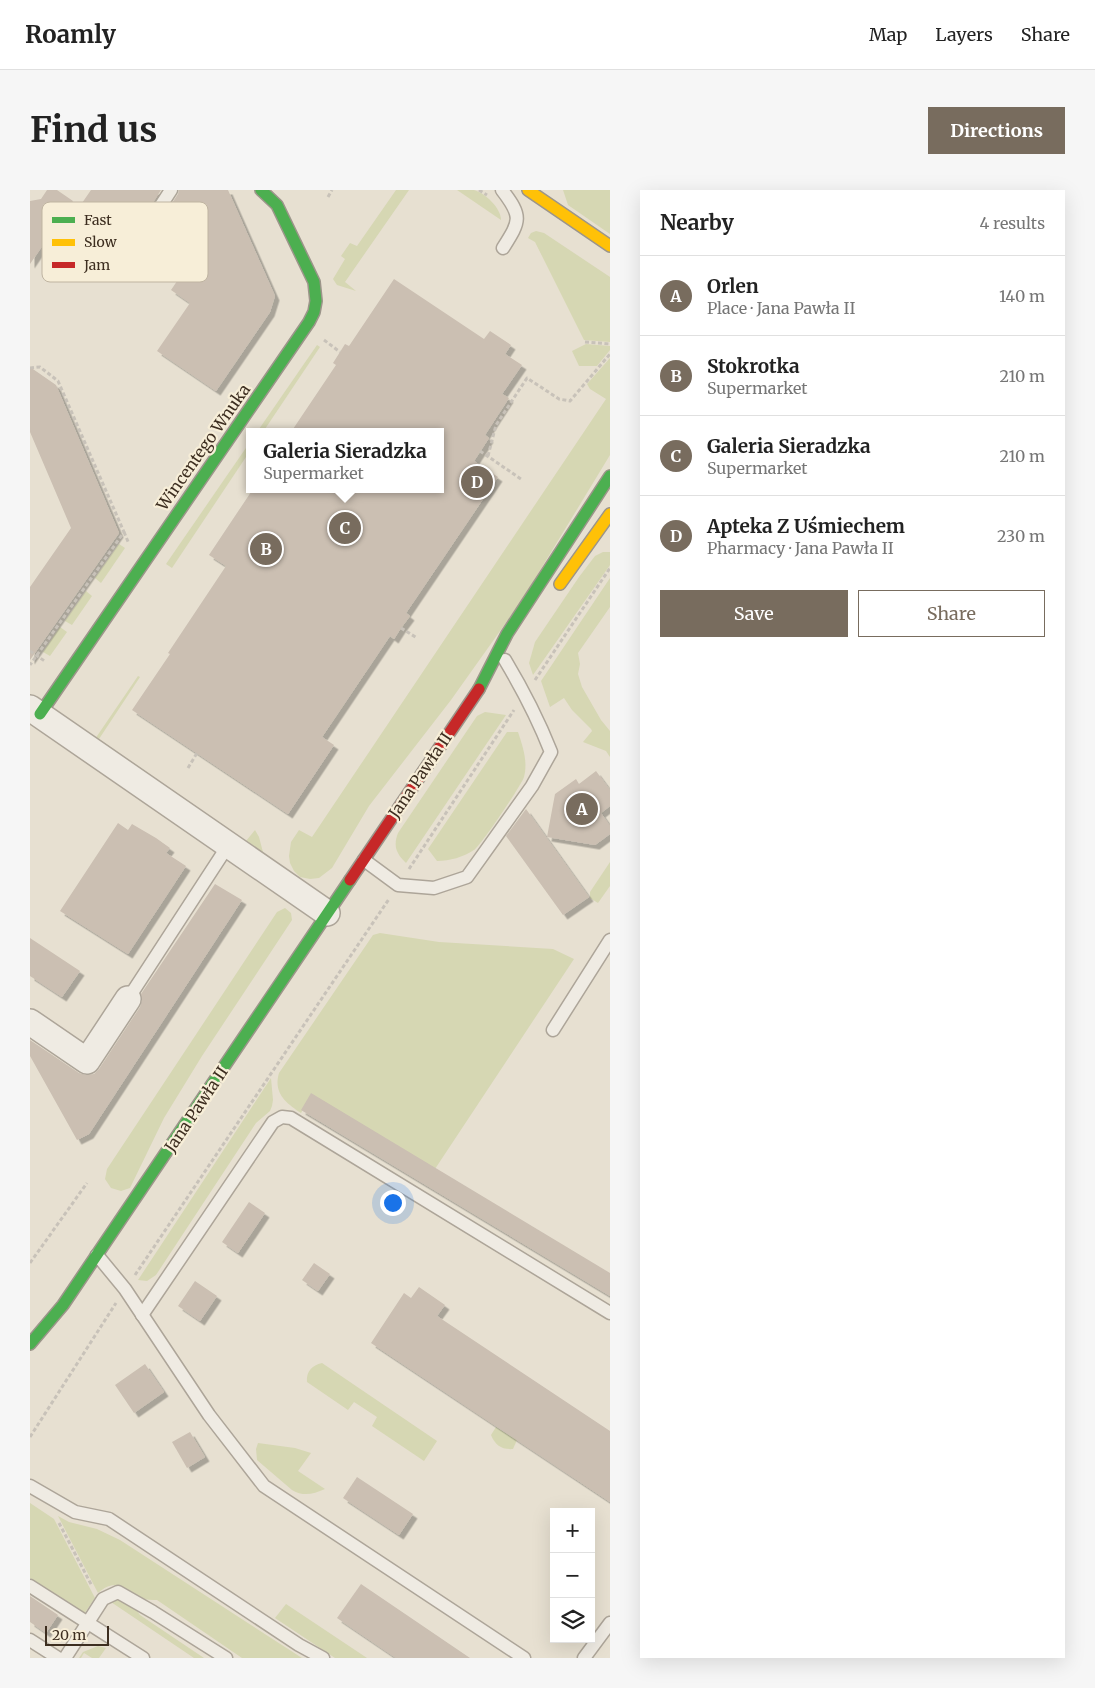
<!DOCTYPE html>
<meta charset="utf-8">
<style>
:root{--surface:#fff;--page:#f6f6f6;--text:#222;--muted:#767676;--line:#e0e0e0;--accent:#786c5e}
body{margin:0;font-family:Merriweather,serif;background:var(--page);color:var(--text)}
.controls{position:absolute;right:15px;bottom:15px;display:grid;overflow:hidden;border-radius:0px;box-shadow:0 5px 20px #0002}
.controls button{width:45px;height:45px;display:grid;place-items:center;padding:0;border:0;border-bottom:1px solid var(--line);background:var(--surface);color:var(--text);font:25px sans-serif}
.scale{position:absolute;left:15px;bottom:12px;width:64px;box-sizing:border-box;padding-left:5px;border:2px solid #3d2e20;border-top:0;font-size:14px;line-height:18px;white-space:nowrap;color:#3d2e20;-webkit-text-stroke:4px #f7eed8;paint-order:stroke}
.you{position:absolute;left:362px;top:1012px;width:18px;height:18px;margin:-12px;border:4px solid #fff;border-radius:50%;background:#1a73e8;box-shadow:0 0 0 8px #1a73e833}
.badge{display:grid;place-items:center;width:32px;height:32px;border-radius:50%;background:var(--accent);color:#fff;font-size:16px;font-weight:700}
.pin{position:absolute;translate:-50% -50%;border:2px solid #fff;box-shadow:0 1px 5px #0006}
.popup{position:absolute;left:216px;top:238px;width:198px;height:65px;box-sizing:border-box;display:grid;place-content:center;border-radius:0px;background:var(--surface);filter:drop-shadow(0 1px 4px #0005);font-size:16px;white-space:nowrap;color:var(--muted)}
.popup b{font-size:19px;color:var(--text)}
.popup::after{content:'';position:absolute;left:50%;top:100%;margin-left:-10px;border:10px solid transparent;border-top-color:var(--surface)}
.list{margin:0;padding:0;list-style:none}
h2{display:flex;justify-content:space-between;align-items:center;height:65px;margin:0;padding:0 20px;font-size:21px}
h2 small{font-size:16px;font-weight:400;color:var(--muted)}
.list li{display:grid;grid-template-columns:32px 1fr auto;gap:15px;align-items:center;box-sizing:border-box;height:80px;padding:0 20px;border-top:1px solid var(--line)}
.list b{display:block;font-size:19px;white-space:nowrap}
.list p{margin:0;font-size:16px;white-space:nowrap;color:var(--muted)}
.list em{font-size:16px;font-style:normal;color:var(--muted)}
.actions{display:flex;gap:10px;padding:15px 20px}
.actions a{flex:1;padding:11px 0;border:1px solid var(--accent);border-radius:0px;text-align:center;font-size:18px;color:var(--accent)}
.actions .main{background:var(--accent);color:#fff}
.icon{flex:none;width:28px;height:28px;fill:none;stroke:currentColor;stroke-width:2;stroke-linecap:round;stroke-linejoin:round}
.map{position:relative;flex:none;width:580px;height:1468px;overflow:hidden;border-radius:0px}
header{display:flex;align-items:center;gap:30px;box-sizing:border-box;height:70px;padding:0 25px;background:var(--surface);border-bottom:1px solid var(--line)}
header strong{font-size:24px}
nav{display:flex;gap:28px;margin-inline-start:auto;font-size:18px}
.intro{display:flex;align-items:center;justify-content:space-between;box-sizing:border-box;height:120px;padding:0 30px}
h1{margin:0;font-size:35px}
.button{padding:12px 22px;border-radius:0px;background:var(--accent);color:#fff;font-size:18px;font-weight:700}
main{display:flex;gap:30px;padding:0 30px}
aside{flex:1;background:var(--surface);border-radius:0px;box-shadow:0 5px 20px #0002}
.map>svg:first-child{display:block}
</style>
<header>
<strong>Roamly</strong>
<nav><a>Map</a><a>Layers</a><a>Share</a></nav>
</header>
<div class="intro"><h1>Find us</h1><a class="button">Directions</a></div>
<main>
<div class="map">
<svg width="580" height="1468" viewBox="0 0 580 1468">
<defs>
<filter id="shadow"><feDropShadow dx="4.5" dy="4.5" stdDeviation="0" flood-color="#0004"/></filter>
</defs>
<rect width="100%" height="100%" fill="#e7e0d1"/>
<!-- green -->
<g fill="#d6d7b3">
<path d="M 366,0 L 379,0 L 315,92 L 326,101 L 307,95 L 303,89 L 315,69 L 311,66 L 320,53 L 327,56 Z"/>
<path d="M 427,0 C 432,0 439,0 444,0 C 455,3 471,18 471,30 Z"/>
<path d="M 533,0 L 580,0 L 580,44 L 538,15 Z"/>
<path d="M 506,41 L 514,43 L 580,87 L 580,152 L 554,150 L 505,52 L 498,48 L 501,43 Z"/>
<path d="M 556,154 L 580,156 L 580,160 L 567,176 L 549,176 L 542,161 Z"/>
<path d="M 287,155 L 290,157 L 233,242 L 227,242 Z"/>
<path d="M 580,168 L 580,265 L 492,410 L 421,510 L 339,616 L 302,678 L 289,688 L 280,689 L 270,687 L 264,681 L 260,673 L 259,666 L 261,652 L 269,640 L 282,647 L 576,209 L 560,199 L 557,194 Z"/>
<path d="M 220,252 L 220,261 L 142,378 L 136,374 Z"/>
<path d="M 89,354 L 95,358 L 71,393 L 65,388 Z"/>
<path d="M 573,362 L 580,362 L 580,375 L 503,485 L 499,473 L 505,452 L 549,387 L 565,366 Z"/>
<path d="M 580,388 L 580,417 L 548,463 L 550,474 L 548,484 L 552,497 L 571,530 L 580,541 L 580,567 L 576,561 L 553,552 L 562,541 L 561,539 L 542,520 L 534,508 L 520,517 L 511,491 Z"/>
<path d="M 56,401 L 62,406 L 42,435 L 35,431 Z"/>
<path d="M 30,437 L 37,442 L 20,466 L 13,462 Z"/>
<path d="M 108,486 L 110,487 L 69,549 L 216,651 L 225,640 L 229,647 L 234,666 L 65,549 Z"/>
<path d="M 455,522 L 476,525 L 376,673 C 366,663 363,656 368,643 L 447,526 Z"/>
<path d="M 477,542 L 488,542 C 493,557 498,572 494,587 C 491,596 451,655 444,660 C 433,667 420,671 407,671 L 398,659 Z"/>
<path d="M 580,672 L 580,696 L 568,713 L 560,708 L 560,702 Z"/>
<path d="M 255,718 L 261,723 L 262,730 L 172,866 L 134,928 L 100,998 L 91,1001 L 81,998 L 75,989 L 77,979 L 247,722 Z"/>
<path d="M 350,743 L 409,752 L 523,759 L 544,769 L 405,979 L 281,906 L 271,923 C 256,913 243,903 249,883 L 343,745 Z"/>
<path d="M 241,888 L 243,910 L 242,916 L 240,921 L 226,933 L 126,1085 L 117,1091 L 108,1090 Z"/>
<path d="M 292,1173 L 407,1251 L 394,1271 L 342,1236 L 347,1227 L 324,1212 L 318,1220 L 277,1192 C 276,1182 282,1175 292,1173 Z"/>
<path d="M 466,1237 L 487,1250 L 483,1259 C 472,1260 465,1255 461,1245 Z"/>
<path d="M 228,1253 L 265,1258 L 281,1263 L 268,1281 L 295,1299 C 283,1304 274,1307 262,1300 L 227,1270 L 226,1259 Z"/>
<path d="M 0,1313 L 24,1329 L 65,1408 L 54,1424 L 0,1388 Z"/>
<path d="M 28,1326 L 39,1332 L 67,1339 L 90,1350 L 272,1468 L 212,1468 L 127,1410 C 122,1410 116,1410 111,1408 C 93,1401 87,1386 68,1403 Z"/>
<path d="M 86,1409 C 96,1410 104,1416 110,1425 L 174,1468 L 164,1468 L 81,1412 Z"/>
<path d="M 256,1414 L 337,1468 L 305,1468 L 245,1428 Z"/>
<path d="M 68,1456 L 76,1458 L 69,1468 L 62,1468 L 54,1463 L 51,1468 L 49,1468 L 53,1462 Z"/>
</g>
<!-- building -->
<g fill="#cbbfb2" filter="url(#shadow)">
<path d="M 17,0 L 27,0 L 43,11 L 0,74 L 0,11 L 11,9 Z"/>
<path d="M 61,0 L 131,0 L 108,36 L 106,34 L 98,46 L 52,13 Z"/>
<path d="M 149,0 L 198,0 L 245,106 L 240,122 L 186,201 L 127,161 L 160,113 L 141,100 L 160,72 L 121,45 L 148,4 Z"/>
<path d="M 364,89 L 454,149 L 460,141 L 481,155 L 475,164 L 492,175 L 472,204 L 479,208 L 455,245 L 459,248 L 444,271 L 468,287 L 376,423 L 380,426 L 371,438 L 364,449 L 360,446 L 292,547 L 304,555 L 258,624 L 102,520 L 140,464 L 138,463 L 196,376 L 179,365 L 223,299 L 410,299 L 410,242 L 261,242 L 306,175 L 303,173 L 310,162 L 315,154 L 319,156 Z"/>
<path d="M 0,177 L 26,195 L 89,343 L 0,470 L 0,397 L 41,338 L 0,242 Z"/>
<path d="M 566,581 L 580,600 L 580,616 L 571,623 L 580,636 L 580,644 L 565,655 L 517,647 L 525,604 L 546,589 L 549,594 Z"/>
<path d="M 496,619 L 559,707 L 533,725 L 476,646 Z"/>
<path d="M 88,633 L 98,640 L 102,634 L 126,648 L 140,658 L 136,663 L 156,676 L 98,764 L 30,721 Z"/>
<path d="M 185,694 L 212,710 L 59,944 L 47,950 L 0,866 L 0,850 L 49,883 L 56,885 L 64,884 L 69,879 L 110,817 L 112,810 L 111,804 Z"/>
<path d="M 0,748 L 50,781 L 32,807 L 0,786 Z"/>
<path d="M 281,903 L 580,1083 L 580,1106 L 271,920 Z"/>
<path d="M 219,1012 L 235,1023 L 208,1063 L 192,1052 Z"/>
<path d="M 284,1073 L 300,1084 L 288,1101 L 272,1090 Z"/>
<path d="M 165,1091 L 187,1106 L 170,1131 L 148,1116 Z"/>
<path d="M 389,1097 L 415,1115 L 407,1126 L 580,1241 L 580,1312 L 341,1153 L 374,1103 L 381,1108 Z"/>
<path d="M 115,1174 L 134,1202 L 104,1223 L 85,1195 Z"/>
<path d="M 160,1242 L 175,1267 L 157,1278 L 142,1252 Z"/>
<path d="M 327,1287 L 383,1324 L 369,1345 L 313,1308 Z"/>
<path d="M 331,1394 L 440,1468 L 366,1468 L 307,1428 Z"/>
<path d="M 0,1406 L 28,1425 L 16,1443 L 0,1432 Z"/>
</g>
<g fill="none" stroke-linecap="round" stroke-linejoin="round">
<!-- lane casing -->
<g stroke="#ada599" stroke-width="15">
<g id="lane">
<path d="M 472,0 C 493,27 490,31 473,58"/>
<path d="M 115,40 L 141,0"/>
<path d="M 334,670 L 368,695 L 404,698 L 437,687 L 502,596 L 521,562 C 508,529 493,500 475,470"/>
<path d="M 98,809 L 199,654"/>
<path d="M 523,840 L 580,750"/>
<path d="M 67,1065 L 95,1099 L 179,1225 L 234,1296 L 494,1468"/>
<path d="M 112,1125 L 243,932 L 252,927 L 261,928 L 580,1123"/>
<path d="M 0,1296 L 45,1322 L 79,1329 L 269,1455 L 293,1468"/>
<path d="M 0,1396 L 113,1468"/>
<path d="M 0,1450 L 28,1468"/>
<path d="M 35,1468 L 73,1409 L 88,1402 L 123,1422 L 196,1468"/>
<path d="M 554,1468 L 580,1433"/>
</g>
</g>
<!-- street casing -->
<g stroke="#ada599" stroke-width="28">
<g id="street">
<path d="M 0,518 L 297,723"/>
<path d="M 0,832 L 57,871 L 98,809"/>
</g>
</g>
<!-- fast casing -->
<g stroke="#9c958a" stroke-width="14">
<g id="fast">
<path d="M 449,499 L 477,444 L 580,286"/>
<path d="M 10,524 L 279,132 L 284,122 L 286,111 L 284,92 L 247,15 L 231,0"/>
<path d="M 0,1154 L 33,1115 L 320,690"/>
</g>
</g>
<!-- slow casing -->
<g stroke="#9c958a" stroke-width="14">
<g id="slow">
<path d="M 498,0 L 580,56"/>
<path d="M 530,394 L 580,324"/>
</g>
</g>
<!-- jam casing -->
<g stroke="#9c958a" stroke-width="14">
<path id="jam" d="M 320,690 L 449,499"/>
</g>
<!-- path -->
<g stroke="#c8c2b9" stroke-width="3" stroke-dasharray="4 2.5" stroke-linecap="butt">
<path d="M 449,0 L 457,5"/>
<path d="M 298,7 L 302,0"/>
<path d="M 294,150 L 310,162"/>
<path d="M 555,152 L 580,154"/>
<path d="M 0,178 L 10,177 L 28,191 L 94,342 L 0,475"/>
<path d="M 450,261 L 491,289"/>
<path d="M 458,266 L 466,235 L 497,188 L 529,209 L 540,211 L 580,164"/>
<path d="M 94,342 L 99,354"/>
<path d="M 371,438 L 387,448"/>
<path d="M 0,461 L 16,472"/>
<path d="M 505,490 L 580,378"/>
<path d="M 158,578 L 167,563"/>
<path d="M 379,679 L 484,520"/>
<path d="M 0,1073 L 57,993"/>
<path d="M 105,1085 L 359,709"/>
<path d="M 0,1247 L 86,1113"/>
<path d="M 29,1333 L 62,1396"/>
</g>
<!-- lane -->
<use href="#lane" stroke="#efebe3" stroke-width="12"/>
<!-- street -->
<use href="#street" stroke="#efebe3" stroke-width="25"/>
<!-- fast -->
<use href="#fast" stroke="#4caf50" stroke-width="11"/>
<!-- slow -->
<use href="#slow" stroke="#ffc107" stroke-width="11"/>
<!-- jam -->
<use href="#jam" stroke="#c62828" stroke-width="11"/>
</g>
<g text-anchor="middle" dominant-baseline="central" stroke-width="4.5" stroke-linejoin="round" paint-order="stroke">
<!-- street labels -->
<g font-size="16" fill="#3d2e20" stroke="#f7eed8">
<text transform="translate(173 257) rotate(-55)">Wincentego Wnuka</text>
<text transform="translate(390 585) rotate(-56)">Jana Pawła II</text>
<text transform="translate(166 919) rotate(-56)">Jana Pawła II</text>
</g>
</g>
<!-- legend -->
<rect x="12" y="12" width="166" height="80" rx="8" fill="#f7eed8" stroke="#bfb4a1" stroke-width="1"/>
<rect x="22" y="27" width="23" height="6" fill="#4caf50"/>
<rect x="22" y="49" width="23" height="7" fill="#ffc107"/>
<rect x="22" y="72" width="23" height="6" fill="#c62828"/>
<g font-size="14" fill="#3d2e20">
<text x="54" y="35">Fast</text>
<text x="54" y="57">Slow</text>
<text x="54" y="80">Jam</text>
</g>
</svg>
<div class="controls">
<button>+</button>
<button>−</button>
<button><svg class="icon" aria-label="layers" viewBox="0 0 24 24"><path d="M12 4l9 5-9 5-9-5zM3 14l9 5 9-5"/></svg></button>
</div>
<div class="scale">20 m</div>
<div class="you"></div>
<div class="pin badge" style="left:552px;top:619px">A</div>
<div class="pin badge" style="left:236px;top:359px">B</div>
<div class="pin badge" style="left:315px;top:338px">C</div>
<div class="popup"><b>Galeria Sieradzka</b>Supermarket</div>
<div class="pin badge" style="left:447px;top:292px">D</div>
</div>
<aside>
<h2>Nearby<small>4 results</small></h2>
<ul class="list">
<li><span class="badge">A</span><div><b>Orlen</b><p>Place · Jana Pawła II</p></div><em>140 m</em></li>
<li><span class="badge">B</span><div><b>Stokrotka</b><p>Supermarket</p></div><em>210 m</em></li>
<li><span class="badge">C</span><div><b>Galeria Sieradzka</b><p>Supermarket</p></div><em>210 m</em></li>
<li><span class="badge">D</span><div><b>Apteka Z Uśmiechem</b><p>Pharmacy · Jana Pawła II</p></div><em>230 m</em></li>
</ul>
<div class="actions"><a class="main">Save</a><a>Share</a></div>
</aside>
</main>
